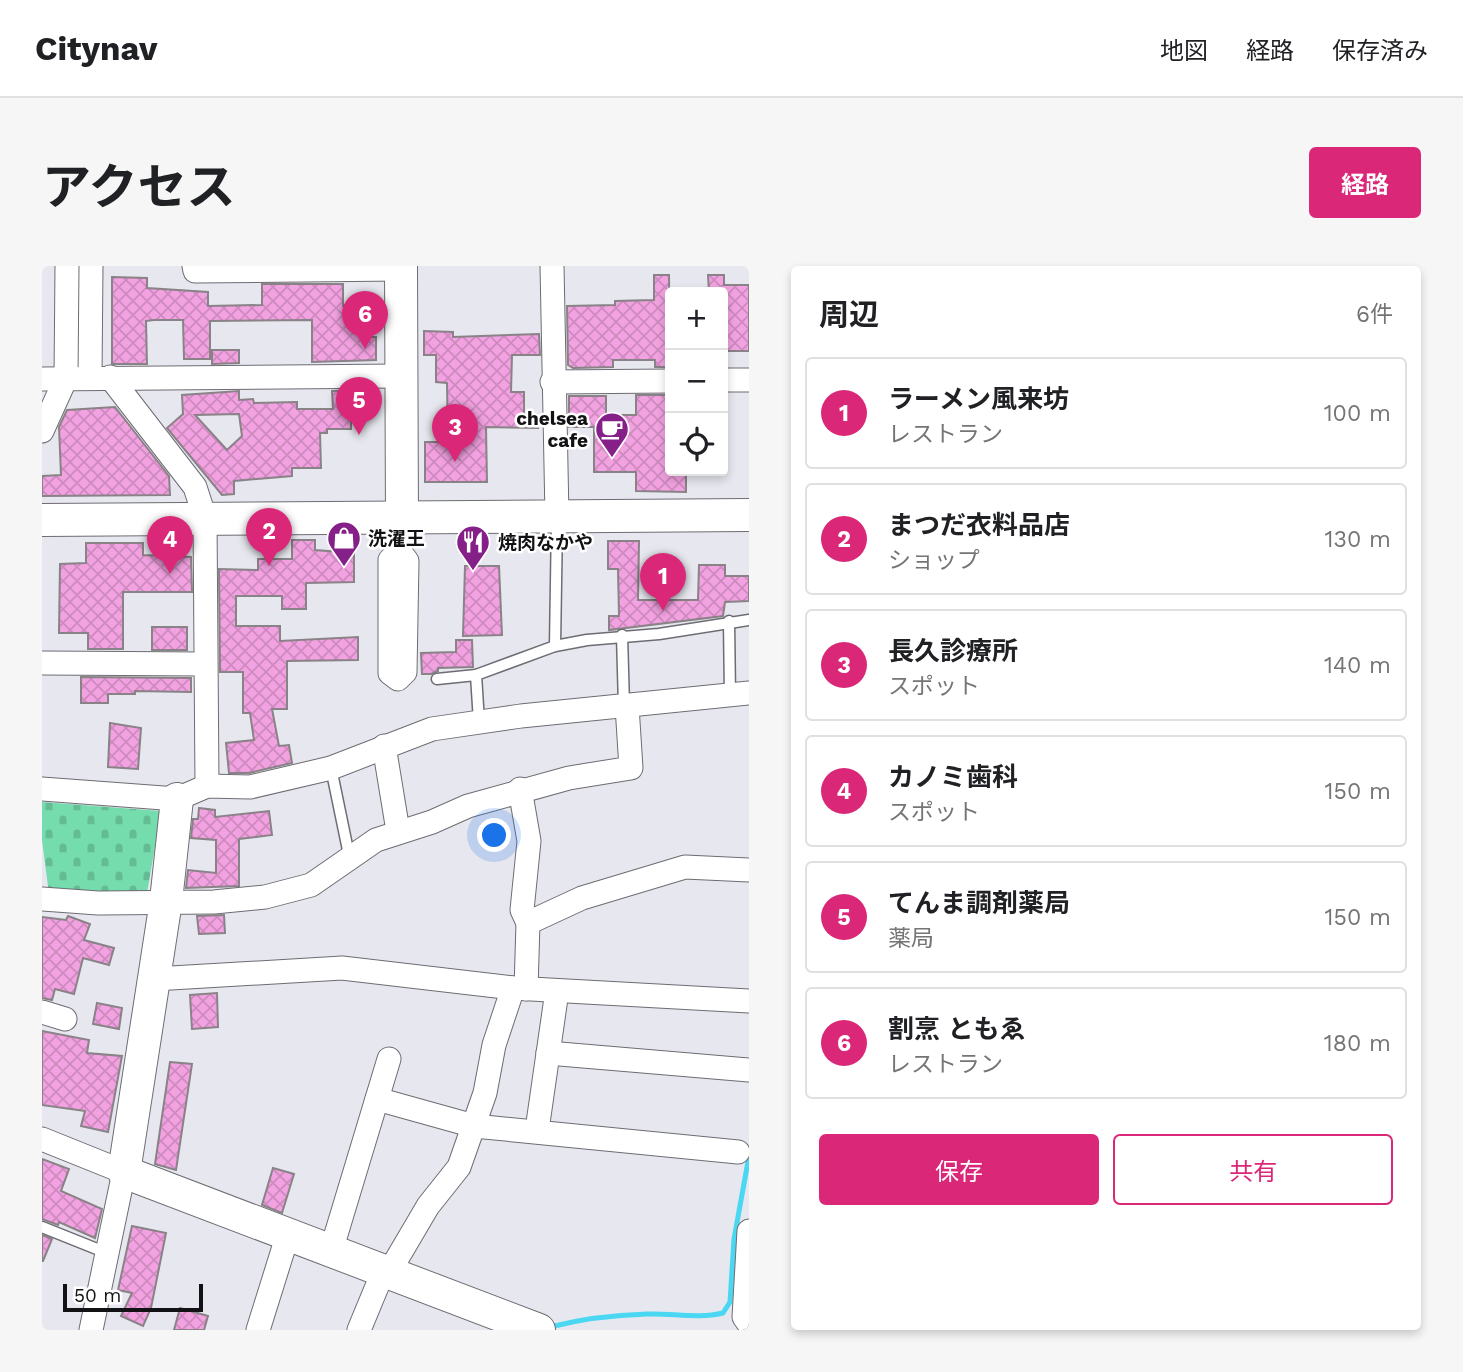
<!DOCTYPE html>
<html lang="ja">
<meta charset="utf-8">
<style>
:root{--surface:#fff;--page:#f6f6f6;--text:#202124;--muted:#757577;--line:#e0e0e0;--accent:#db2777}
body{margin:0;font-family:"Work Sans","Noto Sans JP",sans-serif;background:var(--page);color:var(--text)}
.controls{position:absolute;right:21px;top:21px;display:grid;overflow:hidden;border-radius:7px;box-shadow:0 4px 10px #0003}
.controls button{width:63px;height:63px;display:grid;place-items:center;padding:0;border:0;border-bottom:2px solid var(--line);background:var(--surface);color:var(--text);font:35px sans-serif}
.scale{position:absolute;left:21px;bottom:18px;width:140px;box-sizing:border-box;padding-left:7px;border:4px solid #121214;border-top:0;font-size:19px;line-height:24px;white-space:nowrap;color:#121214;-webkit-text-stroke:5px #fff;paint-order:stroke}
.you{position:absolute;left:453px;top:570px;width:24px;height:24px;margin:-18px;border:5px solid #fff;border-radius:50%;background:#1a73e8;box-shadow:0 0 0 10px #1a73e833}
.badge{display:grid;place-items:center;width:46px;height:46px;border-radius:50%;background:var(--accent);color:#fff;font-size:23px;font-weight:700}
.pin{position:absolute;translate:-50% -58px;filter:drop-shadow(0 2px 4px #0008)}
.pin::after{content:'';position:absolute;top:37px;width:24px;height:21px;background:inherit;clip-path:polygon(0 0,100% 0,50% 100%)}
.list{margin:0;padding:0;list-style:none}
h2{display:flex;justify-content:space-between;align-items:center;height:91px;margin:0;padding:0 28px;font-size:30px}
h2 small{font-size:23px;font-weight:400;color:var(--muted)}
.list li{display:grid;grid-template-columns:46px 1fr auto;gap:21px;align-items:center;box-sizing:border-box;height:112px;margin:0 14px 14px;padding:0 14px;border:2px solid var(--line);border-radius:7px}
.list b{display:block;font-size:26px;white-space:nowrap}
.list p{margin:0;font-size:23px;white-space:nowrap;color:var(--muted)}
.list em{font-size:23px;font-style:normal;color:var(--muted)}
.actions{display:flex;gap:14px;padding:21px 28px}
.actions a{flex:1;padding:16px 0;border:2px solid var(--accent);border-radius:7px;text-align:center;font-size:24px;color:var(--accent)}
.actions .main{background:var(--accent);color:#fff}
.icon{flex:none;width:38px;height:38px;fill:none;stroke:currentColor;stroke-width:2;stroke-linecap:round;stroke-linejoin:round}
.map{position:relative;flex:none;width:707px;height:1064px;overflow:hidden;border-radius:7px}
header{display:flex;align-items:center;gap:42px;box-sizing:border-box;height:98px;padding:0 35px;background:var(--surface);border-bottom:2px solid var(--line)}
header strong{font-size:33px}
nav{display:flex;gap:38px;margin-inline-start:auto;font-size:24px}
.intro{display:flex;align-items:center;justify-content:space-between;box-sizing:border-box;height:168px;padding:0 42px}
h1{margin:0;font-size:49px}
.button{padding:18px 32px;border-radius:7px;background:var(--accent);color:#fff;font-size:24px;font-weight:700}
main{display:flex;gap:42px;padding:0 42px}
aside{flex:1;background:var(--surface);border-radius:7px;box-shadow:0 4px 10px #0003}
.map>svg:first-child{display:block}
</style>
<header>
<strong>Citynav</strong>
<nav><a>地図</a><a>経路</a><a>保存済み</a></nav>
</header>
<div class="intro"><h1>アクセス</h1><a class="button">経路</a></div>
<main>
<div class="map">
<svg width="707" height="1064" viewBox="0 0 707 1064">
<defs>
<pattern id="cemetery-stones" width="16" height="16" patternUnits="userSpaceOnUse" patternTransform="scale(1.75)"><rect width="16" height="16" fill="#74dcad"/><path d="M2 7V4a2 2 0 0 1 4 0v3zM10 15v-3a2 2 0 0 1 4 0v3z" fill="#63bc94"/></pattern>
<pattern id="building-cross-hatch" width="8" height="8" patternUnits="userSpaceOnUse" patternTransform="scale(1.75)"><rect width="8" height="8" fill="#f2a2e0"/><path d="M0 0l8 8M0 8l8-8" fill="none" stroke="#ce8abf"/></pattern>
</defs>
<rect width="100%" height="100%" fill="#e7e7ef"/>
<!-- cemetery -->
<path fill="url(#cemetery-stones)" d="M 0,536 L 119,545 L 104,633 L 7,628 L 0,574 Z"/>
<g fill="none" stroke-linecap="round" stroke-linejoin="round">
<!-- stream -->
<path stroke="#4ad7f2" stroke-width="5" d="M 508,1061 C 539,1053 572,1049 605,1048 C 630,1047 656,1053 681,1047 L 688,1036 L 692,973 L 707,890"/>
</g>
<!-- building -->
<g fill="url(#building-cross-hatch)" stroke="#898287" stroke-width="2" fill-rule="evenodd">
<path d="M 612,9 L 627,9 L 628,101 L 613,101 L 613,94 L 571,94 L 571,101 L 531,102 L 526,99 L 525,40 L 573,39 L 573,35 L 612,34 Z"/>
<path d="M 666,9 L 682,9 L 682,19 L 707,19 L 707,85 L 681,85 L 681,26 L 667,26 Z"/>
<path d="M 70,11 L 105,12 L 105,22 L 166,26 L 166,40 L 220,39 L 220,18 L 301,18 L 301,40 L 325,39 L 326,71 L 334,71 L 334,94 L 270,96 L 270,54 L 168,55 L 168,93 L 142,93 L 141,54 L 112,54 L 104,55 L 105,98 L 70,98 Z"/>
<path d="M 382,65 L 411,66 L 411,71 L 497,68 L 498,89 L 470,89 L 469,126 L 482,126 L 482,148 L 495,148 L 496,162 L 444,161 L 445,216 L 383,216 L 383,176 L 406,176 L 405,117 L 394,116 L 394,89 L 382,89 Z"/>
<path d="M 170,84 L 197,84 L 197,97 L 170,98 Z"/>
<path d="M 333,124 L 334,140 L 309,140 L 309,163 L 285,163 L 285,167 L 278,167 L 279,202 L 250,202 L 250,210 L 192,215 L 192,228 L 180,229 L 125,162 L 141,148 L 140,129 L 197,125 L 197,134 L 211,133 L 212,137 L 255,136 L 255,143 L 291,143 L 290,125 ZM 197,148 L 200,170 L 185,184 L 153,149 Z"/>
<path d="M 594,129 L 628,129 L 628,205 L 644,205 L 644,226 L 594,225 L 594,206 L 552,206 L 552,161 L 527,161 L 527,130 L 564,130 L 564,149 L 594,149 Z"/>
<path d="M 73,141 L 127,210 L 128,229 L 0,230 L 0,210 L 19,209 L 17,161 L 25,144 Z"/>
<path d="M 250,274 L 273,274 L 273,284 L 312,287 L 312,316 L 264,317 L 264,343 L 240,343 L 240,330 L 194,330 L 194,360 L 238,360 L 238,375 L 316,371 L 316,394 L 245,395 L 245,443 L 230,443 L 237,480 L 247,479 L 250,497 L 207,507 L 187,507 L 184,477 L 212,474 L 208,447 L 201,447 L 201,406 L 178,406 L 177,303 L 216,304 L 216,293 L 250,293 Z"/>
<path d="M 566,275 L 597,275 L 596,334 L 656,334 L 657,299 L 683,299 L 683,310 L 707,310 L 707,335 L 683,336 L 681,350 L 567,364 L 567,350 L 577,350 L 576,303 L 566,303 Z"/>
<path d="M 44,277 L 101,277 L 101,289 L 149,291 L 150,326 L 81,326 L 81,383 L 46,383 L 46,367 L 17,367 L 18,298 L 44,297 Z"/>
<path d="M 423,300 L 457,300 L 460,369 L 421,370 Z"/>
<rect x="110" y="361" width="35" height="23"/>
<path d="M 414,374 L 430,374 L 431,401 L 396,402 L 396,405 L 389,408 L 380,408 L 379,387 L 414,386 Z"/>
<path d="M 39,411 L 149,412 L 149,426 L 93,425 L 93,428 L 66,428 L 66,437 L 39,437 Z"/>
<path d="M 68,457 L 99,462 L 96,503 L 66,501 Z"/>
<path d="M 157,542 L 173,544 L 173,551 L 227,545 L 230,569 L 197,573 L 197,620 L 144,622 L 146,604 L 174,607 L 174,574 L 149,572 L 151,553 L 156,553 Z"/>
<path d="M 182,649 L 183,667 L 157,668 L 155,650 Z"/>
<path d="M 26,650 L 48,658 L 42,674 L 72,682 L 67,699 L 41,692 L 32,728 L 13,723 L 10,734 L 0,732 L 0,651 L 24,654 Z"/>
<path d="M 175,727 L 176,761 L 150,763 L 148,729 Z"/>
<path d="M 55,737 L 80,742 L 77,763 L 51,758 Z"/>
<path d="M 0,765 L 47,774 L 45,787 L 80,790 L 66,866 L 39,860 L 43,845 L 0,839 Z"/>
<path d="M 128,796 L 150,798 L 134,904 L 113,898 Z"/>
<path d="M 0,893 L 27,903 L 19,925 L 60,943 L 53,972 L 17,956 L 16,959 L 0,953 Z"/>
<path d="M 231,902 L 252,908 L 240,947 L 220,939 Z"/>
<path d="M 90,960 L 124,967 L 109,1042 L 101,1060 L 79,1050 L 90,1027 L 76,1024 Z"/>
<path d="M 0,969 L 10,973 L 1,995 L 0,995 Z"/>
<path d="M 138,1042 L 166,1050 L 162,1064 L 132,1064 Z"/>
</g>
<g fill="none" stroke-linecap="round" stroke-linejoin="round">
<!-- lane casing -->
<g stroke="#6d6c73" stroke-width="13">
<g id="lane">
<path d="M 687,355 L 688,430"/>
<path d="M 580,369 L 582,440"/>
<path d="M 513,380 L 515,254"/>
<path d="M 434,409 L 437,456"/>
<path d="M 395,413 L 434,409 L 513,380 L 545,374 L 617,368 L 707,354"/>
<path d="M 289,502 L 307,589"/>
<path d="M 0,961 L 65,987"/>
</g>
</g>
<!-- street casing -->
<g stroke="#6d6c73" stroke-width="25">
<g id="street">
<path d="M 152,0 L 153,5 L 359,3"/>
<path d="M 510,0 L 515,250"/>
<path d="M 48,111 L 49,0"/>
<path d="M 68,111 L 153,221 L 163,252 L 165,520"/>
<path d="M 0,113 L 358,110"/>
<path d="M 681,114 L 707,114"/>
<path d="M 510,116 L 628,115"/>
<path d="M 0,165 L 24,112 L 25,0"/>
<path d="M 357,285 L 348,294 L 348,407 L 356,413 L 363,406 L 365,295 L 357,285 L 360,252"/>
<path d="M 0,397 L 163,398"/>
<path d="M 342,480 L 356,565"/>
<path d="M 0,523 L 135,533 L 165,520 L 208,521 L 289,502 L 390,463 L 479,450 L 707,427"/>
<path d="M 478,523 L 487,575 L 480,644 L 486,657"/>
<path d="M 0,633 L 56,637 L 172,636 L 223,631 L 269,619 L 334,574 L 390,556 L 426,540 L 527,512 L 589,502 L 585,440"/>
<path d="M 112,713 L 300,702 L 471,722 L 707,735"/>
<path d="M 484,723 L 486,657 L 540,632 L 643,601 L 707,604"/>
<path d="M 0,746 L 23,753"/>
<path d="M 506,787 L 707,804"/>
<path d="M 335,833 L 432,860 L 696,886"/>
<path d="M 495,864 L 515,725"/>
<path d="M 0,873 L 82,906 L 49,1064"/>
<path d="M 707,965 L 702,1051 L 707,1058"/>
<path d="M 289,985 L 347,793"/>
<path d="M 346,1008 L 386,940 L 417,901 L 443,827 L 452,779 L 471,722"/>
<path d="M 216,1064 L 246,968"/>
<path d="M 317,1064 L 341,1006"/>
</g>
</g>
<!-- secondary casing -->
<g stroke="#6d6c73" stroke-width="34">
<g id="secondary">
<path d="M 359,0 L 360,252"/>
<path d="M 0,254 L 707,249"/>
<path d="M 135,533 L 124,635 L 82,906 L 497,1064"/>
</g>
</g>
<!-- lane -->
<use href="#lane" stroke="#fff" stroke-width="10"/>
<!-- street -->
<use href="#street" stroke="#fff" stroke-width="23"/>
<!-- secondary -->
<use href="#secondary" stroke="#fff" stroke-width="32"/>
</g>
<!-- icons -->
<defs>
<g id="cafe-pin" transform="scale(1.75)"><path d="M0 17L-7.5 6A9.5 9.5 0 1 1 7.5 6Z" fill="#852088" stroke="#fff"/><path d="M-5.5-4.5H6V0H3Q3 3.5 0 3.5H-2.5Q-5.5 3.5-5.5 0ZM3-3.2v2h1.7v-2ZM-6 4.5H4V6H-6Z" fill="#fff"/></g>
<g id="shop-pin" transform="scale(1.75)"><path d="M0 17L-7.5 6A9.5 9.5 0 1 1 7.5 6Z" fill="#852088" stroke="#fff"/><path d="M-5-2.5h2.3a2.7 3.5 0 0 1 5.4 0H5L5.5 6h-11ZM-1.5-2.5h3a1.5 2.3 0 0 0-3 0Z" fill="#fff"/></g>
<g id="restaurant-pin" transform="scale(1.75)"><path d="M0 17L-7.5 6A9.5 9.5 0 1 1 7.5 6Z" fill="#852088" stroke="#fff"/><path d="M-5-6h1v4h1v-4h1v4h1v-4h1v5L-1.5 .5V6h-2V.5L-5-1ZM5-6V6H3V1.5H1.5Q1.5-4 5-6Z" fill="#fff"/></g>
</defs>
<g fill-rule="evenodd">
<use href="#cafe-pin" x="570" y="163"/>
<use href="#shop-pin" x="302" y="272"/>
<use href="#restaurant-pin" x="431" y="276"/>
</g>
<g text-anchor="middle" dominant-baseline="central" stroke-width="5" stroke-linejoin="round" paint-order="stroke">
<!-- poi labels -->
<g font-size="19" font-weight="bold" fill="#121214" stroke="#fff" text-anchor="start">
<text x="546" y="152" text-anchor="end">chelsea<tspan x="546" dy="22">cafe</tspan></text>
<text x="326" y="272">洗濯王</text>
<text x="456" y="276">焼肉なかや</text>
</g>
</g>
</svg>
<div class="controls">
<button>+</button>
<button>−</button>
<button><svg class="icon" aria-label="locate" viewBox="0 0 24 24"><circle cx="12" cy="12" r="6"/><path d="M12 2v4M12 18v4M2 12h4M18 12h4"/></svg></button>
</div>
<div class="scale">50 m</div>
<div class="you"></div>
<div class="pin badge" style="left:621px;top:345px">1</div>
<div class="pin badge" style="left:227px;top:300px">2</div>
<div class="pin badge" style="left:413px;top:196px">3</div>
<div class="pin badge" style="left:128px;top:308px">4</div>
<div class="pin badge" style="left:317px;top:169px">5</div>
<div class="pin badge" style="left:323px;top:83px">6</div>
</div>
<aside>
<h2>周辺<small>6件</small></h2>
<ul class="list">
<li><span class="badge">1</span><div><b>ラーメン風来坊</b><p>レストラン</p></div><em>100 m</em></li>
<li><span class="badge">2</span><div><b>まつだ衣料品店</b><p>ショップ</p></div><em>130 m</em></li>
<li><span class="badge">3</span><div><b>長久診療所</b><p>スポット</p></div><em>140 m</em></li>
<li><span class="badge">4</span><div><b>カノミ歯科</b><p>スポット</p></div><em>150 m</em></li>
<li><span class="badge">5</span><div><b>てんま調剤薬局</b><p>薬局</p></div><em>150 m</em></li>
<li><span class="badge">6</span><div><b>割烹 ともゑ</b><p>レストラン</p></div><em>180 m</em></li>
</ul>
<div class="actions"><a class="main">保存</a><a>共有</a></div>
</aside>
</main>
